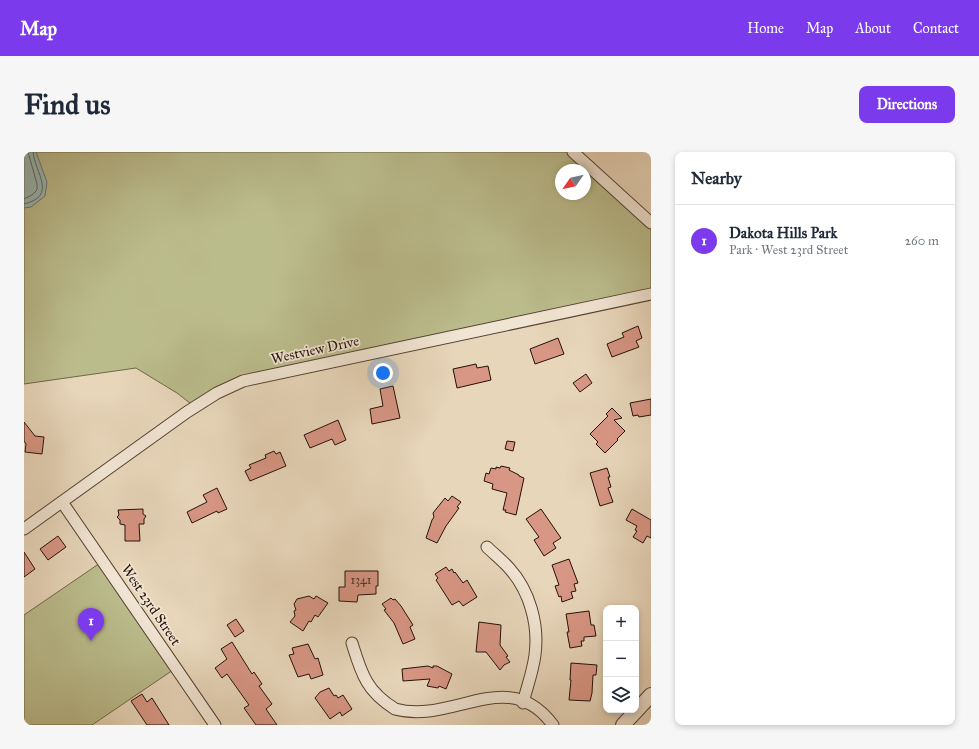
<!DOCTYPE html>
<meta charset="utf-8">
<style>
:root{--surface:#fff;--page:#f6f6f7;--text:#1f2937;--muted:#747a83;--line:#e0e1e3;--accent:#7c3aed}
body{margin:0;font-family:"IM FELL Great Primer",serif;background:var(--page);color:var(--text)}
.controls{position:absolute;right:12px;bottom:12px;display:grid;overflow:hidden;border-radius:8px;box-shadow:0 2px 6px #0003}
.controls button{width:36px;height:36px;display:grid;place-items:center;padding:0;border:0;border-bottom:1px solid var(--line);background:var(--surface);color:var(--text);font:20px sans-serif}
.compass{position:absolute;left:531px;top:12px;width:36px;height:36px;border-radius:50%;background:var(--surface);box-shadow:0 2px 6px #0003;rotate:236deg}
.you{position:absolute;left:359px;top:221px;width:14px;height:14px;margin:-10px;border:3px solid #fff;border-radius:50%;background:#1a73e8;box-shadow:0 0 0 6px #1a73e833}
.badge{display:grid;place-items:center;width:26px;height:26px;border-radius:50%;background:var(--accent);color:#fff;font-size:13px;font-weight:700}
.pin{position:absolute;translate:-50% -33px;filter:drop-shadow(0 1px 2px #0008)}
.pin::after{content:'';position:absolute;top:21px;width:14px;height:12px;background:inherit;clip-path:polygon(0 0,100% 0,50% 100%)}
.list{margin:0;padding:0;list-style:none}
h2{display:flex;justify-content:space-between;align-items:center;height:52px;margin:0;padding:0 16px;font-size:17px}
h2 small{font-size:13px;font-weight:400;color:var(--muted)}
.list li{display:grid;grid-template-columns:26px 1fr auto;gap:12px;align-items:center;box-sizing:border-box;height:72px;padding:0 16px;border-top:1px solid var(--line)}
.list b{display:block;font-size:15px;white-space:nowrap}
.list p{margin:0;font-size:13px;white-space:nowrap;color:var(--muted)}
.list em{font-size:13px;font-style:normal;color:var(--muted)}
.icon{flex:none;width:22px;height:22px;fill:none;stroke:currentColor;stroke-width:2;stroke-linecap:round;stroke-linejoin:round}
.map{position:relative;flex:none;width:627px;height:573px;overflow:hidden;border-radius:8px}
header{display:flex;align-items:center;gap:24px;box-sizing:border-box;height:56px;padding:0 20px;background:var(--accent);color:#fff}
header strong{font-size:19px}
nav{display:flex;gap:22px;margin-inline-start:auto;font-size:14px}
.intro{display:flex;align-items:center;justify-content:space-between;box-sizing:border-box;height:96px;padding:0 24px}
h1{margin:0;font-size:28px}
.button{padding:10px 18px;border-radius:8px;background:var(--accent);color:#fff;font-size:14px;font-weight:700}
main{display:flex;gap:24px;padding:0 24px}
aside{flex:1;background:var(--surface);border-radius:8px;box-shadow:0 2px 6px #0003}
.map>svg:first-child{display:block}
</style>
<header>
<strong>Map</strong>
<nav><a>Home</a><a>Map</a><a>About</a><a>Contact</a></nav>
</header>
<div class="intro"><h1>Find us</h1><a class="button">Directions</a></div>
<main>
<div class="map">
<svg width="627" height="573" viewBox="0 0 627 573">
<rect width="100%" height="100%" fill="#e8d6ba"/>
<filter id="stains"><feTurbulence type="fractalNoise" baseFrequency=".005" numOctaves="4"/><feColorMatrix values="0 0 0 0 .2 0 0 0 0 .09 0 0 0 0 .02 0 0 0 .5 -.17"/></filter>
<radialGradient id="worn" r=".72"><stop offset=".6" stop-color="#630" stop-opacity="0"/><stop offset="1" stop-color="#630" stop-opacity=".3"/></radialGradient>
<!-- green -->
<g fill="#bbbc8c" stroke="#70664a" fill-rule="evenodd">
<path d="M 0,0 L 549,0 L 627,71 L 627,142 L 219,229 L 171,255 L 153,241 L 112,216 L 0,232 ZM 537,18 L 561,18 L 561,42 L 537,42 Z"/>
<path d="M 79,409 L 152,516 L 68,573 L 0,573 L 0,463 Z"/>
</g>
<!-- water -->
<path fill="#98b8b5" stroke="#6a7570" d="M 0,0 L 12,0 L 23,30 L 21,44 L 7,55 L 0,56 Z"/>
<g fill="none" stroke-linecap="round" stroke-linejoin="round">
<!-- shore -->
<g stroke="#5e645e" stroke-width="1">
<path d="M 0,47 L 8,43 L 13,38 L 13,32 L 4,0"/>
<path d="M 0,52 C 34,44 11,21 9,0"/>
</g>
</g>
<!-- building -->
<g fill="#d89684" stroke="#251008">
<path d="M 614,174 L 618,186 L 612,189 L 615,195 L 588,205 L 583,192 L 600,185 L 598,181 Z"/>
<path d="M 534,186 L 540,202 L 511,212 L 506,197 Z"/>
<path d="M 452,212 L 453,216 L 464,214 L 467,228 L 433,236 L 429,217 Z"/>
<path d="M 562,222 L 568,231 L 556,240 L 549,231 Z"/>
<path d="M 369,234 L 376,266 L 348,272 L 346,257 L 359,254 L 356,237 Z"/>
<path d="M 627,247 L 627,263 L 615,265 L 614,263 L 609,264 L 606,251 Z"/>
<path d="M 588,256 L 598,266 L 590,268 L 601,279 L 593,287 L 594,288 L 581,301 L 572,292 L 574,290 L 566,282 L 584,264 L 582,262 Z"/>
<path d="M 314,268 L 322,288 L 311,293 L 308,287 L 286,296 L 280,283 Z"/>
<path d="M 0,270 L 11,284 L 20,285 L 18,302 L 1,300 L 2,292 L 0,289 Z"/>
<path d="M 483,289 L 491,290 L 489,299 L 481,297 Z"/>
<path d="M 250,299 L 252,302 L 256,300 L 262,314 L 226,329 L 221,319 L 227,316 L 225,313 L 242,306 L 241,303 Z"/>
<path d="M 477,314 L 486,316 L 485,318 L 495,323 L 495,324 L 500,326 L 492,363 L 481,360 L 482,358 L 479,358 L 483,341 L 468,337 L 469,332 L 460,329 L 462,321 L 465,322 L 467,316 L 472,317 L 472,315 L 476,316 Z"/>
<path d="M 583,316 L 586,325 L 584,325 L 587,335 L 584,336 L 589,350 L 576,354 L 566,321 Z"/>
<path d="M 193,336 L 203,357 L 194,361 L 193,359 L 168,371 L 163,360 L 183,350 L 179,343 Z"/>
<path d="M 428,344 L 437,350 L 433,355 L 435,356 L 422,374 L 413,391 L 402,386 L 408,368 L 410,365 L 409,361 L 421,346 L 424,349 Z"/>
<path d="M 119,357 L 119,362 L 122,364 L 120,367 L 120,372 L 115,372 L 116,389 L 101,389 L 101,373 L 96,372 L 96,368 L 93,365 L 95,363 L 94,358 Z"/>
<path d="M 517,357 L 537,386 L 529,391 L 532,396 L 520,404 L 510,388 L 515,385 L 502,367 Z"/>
<path d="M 608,357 L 627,368 L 627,386 L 623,384 L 619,391 L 609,385 L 613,379 L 611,378 L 613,374 L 602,368 Z"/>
<path d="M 34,384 L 42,395 L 24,408 L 16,397 Z"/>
<path d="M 0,400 L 11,417 L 0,425 Z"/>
<path d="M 545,407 L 554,431 L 550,432 L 552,439 L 547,440 L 549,446 L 538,450 L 537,444 L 535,445 L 531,434 L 535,433 L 528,413 Z"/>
<path d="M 422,415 L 425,419 L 428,417 L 430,421 L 431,420 L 439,431 L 443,428 L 453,445 L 439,454 L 435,449 L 428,453 L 412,428 L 414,426 L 411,422 Z"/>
<path d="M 321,419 L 354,419 L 354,434 L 352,434 L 352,442 L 334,443 L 333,450 L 315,449 L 315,435 L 321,435 Z"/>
<path d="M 285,444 L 290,447 L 292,444 L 304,451 L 294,465 L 291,463 L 287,470 L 285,469 L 279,479 L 266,470 L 271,464 L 270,459 L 272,458 L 270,452 L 273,447 Z"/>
<path d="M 367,446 L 369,448 L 371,447 L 377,454 L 389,473 L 386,475 L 391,487 L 379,492 L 370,471 L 360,458 L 362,457 L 358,452 Z"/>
<path d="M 565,459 L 567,473 L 570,473 L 572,484 L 560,485 L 560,489 L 557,489 L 558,494 L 546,496 L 543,480 L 545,480 L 542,462 Z"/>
<path d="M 212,467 L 220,479 L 211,485 L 203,473 Z"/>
<path d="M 455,470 L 477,473 L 476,493 L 484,504 L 482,505 L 486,510 L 480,513 L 476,518 L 462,500 L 452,500 Z"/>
<path d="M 208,490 L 228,522 L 230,520 L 238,532 L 235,534 L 248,552 L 242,557 L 253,573 L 232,573 L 220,556 L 225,553 L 203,522 L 198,526 L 191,516 L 203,507 L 197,497 Z"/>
<path d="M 284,492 L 291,507 L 294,506 L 299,523 L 287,527 L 285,522 L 274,525 L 265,503 L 270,502 L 268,496 Z"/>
<path d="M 547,511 L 573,513 L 572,523 L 569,523 L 568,541 L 566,549 L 545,548 L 547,528 L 546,528 Z"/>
<path d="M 404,514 L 409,516 L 409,514 L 413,514 L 428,522 L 422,537 L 415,534 L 414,536 L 403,534 L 406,527 L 379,529 L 378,517 Z"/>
<path d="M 305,536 L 310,544 L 312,543 L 314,546 L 319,543 L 328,557 L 318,564 L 316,560 L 306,567 L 291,546 L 296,540 Z"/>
<path d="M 118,542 L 123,550 L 128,546 L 145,573 L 123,573 L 107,549 Z"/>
</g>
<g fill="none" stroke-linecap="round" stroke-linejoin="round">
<!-- minor casing -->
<g stroke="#564234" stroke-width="13">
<g id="minor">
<path d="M 549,0 L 627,71"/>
<path d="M 38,350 L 191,573"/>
<path d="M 0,377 L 163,260 L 193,241 L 219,229 L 627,142"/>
<path d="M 463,395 C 470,402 479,409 485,416 C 506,439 515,473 511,503 C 509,519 503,535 499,551"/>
<path d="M 328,491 C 332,504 336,518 343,530 C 350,542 360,550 371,557 C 429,573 484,512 529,573"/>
</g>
</g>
<!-- tertiary casing -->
<g stroke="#564234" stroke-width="16">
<path id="tertiary" d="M 599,573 L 627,543"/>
</g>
<!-- minor -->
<use href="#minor" stroke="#f0e4d2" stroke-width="11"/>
<!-- tertiary -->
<use href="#tertiary" stroke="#f0e4d2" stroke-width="14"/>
</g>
<g text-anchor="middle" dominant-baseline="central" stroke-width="3.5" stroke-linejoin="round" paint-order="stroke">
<!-- number labels -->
<g font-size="12" fill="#523227">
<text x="337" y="428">1341</text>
</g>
<!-- street labels -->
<g font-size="14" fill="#251008" stroke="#f0e4d2">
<text transform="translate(291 198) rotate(-12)">Westview Drive</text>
<text transform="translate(127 453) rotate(56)">West 23rd Street</text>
</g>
</g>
<rect width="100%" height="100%" filter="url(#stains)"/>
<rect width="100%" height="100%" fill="url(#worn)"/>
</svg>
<div class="controls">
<button>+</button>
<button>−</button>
<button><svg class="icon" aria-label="layers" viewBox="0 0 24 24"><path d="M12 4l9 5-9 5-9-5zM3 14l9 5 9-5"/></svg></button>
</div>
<svg class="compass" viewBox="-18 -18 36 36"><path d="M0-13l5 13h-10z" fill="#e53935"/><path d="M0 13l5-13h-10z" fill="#747a83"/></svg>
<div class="you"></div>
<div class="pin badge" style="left:67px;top:489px">1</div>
</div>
<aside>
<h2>Nearby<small></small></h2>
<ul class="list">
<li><span class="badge">1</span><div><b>Dakota Hills Park</b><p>Park · West 23rd Street</p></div><em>260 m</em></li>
</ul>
</aside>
</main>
